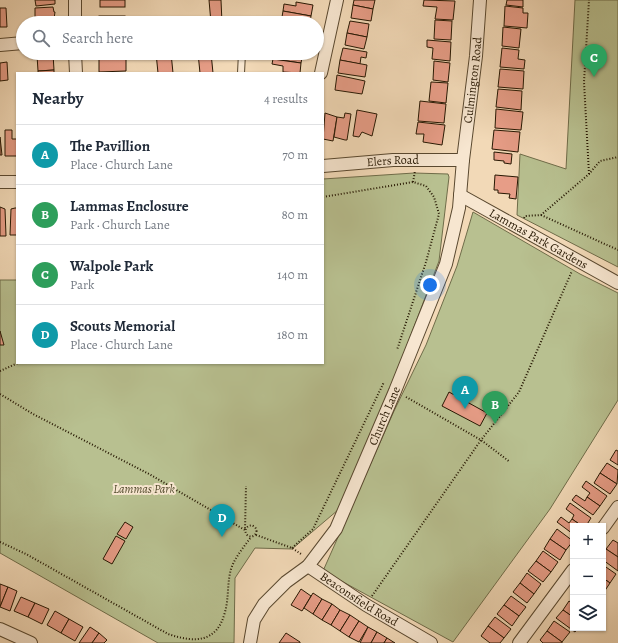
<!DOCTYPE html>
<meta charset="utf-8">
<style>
:root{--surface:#fff;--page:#f6f6f7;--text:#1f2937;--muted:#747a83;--line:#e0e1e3;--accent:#2563eb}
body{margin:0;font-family:Alegreya,serif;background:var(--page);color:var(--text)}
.controls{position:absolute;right:12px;bottom:12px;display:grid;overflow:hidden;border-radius:0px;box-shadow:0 1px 3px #0004}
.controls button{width:36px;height:36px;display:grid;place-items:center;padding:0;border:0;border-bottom:1px solid var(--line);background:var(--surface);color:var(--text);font:20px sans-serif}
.you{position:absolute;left:430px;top:285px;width:14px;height:14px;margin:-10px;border:3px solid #fff;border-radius:50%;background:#1a73e8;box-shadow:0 0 0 6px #1a73e833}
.badge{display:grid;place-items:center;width:26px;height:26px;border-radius:50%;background:var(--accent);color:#fff;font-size:13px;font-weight:700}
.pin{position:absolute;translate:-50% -33px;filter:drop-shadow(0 1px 2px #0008)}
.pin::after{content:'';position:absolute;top:21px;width:14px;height:12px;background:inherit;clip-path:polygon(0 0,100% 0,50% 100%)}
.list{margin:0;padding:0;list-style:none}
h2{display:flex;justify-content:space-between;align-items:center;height:52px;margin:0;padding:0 16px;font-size:17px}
h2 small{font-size:13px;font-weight:400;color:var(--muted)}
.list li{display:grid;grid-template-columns:26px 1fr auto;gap:12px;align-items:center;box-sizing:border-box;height:60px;padding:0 16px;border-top:1px solid var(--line)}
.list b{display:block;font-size:15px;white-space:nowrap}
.list p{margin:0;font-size:13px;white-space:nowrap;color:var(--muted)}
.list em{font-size:13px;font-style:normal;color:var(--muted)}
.icon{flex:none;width:22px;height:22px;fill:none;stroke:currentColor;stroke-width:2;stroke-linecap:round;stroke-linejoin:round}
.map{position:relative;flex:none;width:618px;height:643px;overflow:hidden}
.search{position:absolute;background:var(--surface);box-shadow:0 1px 3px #0004;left:16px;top:16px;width:308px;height:44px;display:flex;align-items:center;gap:10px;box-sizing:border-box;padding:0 14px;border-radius:22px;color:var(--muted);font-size:15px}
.panel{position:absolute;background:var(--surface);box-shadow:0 1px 3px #0004;left:16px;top:72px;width:308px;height:292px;border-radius:0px}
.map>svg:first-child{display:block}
</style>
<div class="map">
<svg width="618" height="643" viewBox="0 0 618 643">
<rect width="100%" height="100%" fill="#f2d9b7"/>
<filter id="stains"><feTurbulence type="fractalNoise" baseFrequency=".005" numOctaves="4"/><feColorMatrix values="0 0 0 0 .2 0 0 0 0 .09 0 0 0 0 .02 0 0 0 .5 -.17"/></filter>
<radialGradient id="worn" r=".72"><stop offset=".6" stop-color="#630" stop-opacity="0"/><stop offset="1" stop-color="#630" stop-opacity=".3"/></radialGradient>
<!-- green -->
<g fill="#b8c090" stroke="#6f6c49">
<path d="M 575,0 L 618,0 L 618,267 L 517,215 L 520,154 L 566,169 Z"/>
<path d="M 414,173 L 448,174 L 449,177 L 439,261 L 373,435 L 338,510 L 292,549 L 255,548 L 235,578 L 234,643 L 158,643 L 0,553 L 0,280 L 17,280 L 17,363 L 323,363 L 323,179 Z"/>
<path d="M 473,212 L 580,274 L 618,293 L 618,400 L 550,509 L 453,642 L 323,571 L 394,411 L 426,345 L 457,266 Z"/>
</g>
<!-- building -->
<g fill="#e79d87" stroke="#261702">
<path d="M 35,0 L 55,0 L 55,4 L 36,6 Z"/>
<rect x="100" y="0" width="25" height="7"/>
<path d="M 209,0 L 221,0 L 222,23 L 211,23 Z"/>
<path d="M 354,0 L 375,0 L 373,9 L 353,5 Z"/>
<path d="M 424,0 L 455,1 L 453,20 L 435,19 L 437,7 L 423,6 Z"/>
<path d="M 507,0 L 523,0 L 523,7 L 506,5 Z"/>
<path d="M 296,2 L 313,5 L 311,16 L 283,11 L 284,4 L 296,6 Z"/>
<path d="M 353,5 L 373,9 L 371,21 L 351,18 Z"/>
<path d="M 505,6 L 523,8 L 523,13 L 528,13 L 527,28 L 504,26 Z"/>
<path d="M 53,7 L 54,12 L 55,12 L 54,19 L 35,20 L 35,8 Z"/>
<path d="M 0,8 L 6,8 L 7,27 L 0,27 Z"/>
<path d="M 283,11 L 311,16 L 310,23 L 293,23 L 294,19 L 282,17 Z"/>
<rect x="99" y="16" width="26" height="7"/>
<path d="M 54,19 L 56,23 L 35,23 L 35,20 Z"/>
<path d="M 435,20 L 452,21 L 451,40 L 434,39 Z"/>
<path d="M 350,21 L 369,24 L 367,37 L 347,33 Z"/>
<path d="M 503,27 L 521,29 L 519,48 L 502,46 Z"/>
<path d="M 347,33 L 367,37 L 364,49 L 345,45 Z"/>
<path d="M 427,40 L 451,42 L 450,61 L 432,59 L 433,48 L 427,47 Z"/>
<path d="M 343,48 L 367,52 L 366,58 L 361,57 L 360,64 L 340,60 Z"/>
<path d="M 502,48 L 519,50 L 518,59 L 525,60 L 524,69 L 500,67 Z"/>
<rect x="99" y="53" width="27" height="5"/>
<path d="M 156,53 L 171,53 L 173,73 L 158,73 Z"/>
<path d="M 198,53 L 211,53 L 213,73 L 200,73 Z"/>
<path d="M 274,53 L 303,53 L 301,63 L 273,59 Z"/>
<path d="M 53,54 L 54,70 L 38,71 L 37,55 Z"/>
<path d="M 99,58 L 126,58 L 126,71 L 99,72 Z"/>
<path d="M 273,59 L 301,63 L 300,73 L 283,72 L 283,66 L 272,64 Z"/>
<path d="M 340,60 L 367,65 L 365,77 L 338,73 Z"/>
<path d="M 434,61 L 450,63 L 448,82 L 433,80 Z"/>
<path d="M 7,62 L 8,80 L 0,81 L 0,63 Z"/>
<path d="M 500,69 L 524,71 L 523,89 L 498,87 Z"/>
<path d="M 54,70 L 54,73 L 38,73 L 38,71 Z"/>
<path d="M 337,75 L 365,81 L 362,94 L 335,90 Z"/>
<path d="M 431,82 L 448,83 L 446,103 L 429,101 Z"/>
<path d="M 498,89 L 522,91 L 521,110 L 496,107 Z"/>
<path d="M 420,101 L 446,104 L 444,123 L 418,121 Z"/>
<path d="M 496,109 L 523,112 L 521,130 L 495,128 Z"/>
<path d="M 357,110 L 377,114 L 372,136 L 362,132 L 359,137 L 353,136 Z"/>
<path d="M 325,113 L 337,117 L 333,141 L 323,139 Z"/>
<path d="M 345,113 L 351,114 L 347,140 L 345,140 L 334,137 L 337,117 L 344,118 Z"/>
<path d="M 418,122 L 445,125 L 442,145 L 423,142 L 424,134 L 416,134 Z"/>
<path d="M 5,130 L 12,130 L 12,139 L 17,139 L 17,156 L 5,156 Z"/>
<path d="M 494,130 L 520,132 L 518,152 L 492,149 Z"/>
<path d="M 0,137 L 2,155 L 0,155 Z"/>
<path d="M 494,152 L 512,154 L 511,164 L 504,163 L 504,161 L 494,160 Z"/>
<path d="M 495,175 L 518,177 L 516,199 L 509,198 L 510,194 L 498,193 L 498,190 L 494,190 Z"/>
<path d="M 0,207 L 5,209 L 6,236 L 0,236 Z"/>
<path d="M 15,208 L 17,208 L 17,235 L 10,235 L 11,209 Z"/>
<path d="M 0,331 L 4,345 L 0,345 Z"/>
<path d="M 449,392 L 487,413 L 480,426 L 442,406 Z"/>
<path d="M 616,450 L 618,451 L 618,465 L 610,460 Z"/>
<path d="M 607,463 L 618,470 L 617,484 L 600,473 Z"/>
<path d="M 600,473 L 617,484 L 610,494 L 594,483 Z"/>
<path d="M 586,481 L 607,496 L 600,506 L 587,497 L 590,493 L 582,487 Z"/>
<path d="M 576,495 L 585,501 L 587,497 L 600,506 L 593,515 L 572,500 Z"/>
<path d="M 570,503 L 591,518 L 586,526 L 582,526 L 572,519 L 574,515 L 566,509 Z"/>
<path d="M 561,517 L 569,523 L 572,519 L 582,526 L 573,526 L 573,534 L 557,522 Z"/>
<path d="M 125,522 L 133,527 L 126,539 L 117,534 Z"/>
<path d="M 557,529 L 573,541 L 566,550 L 550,539 Z"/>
<path d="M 116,536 L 125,541 L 112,564 L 103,559 Z"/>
<path d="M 550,539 L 566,550 L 560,560 L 544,549 Z"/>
<path d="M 613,540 L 618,543 L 618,557 L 606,549 Z"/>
<path d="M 606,549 L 618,557 L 618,571 L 603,560 L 603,554 Z"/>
<path d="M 543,551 L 558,562 L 551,572 L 536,561 Z"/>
<path d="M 536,561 L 551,572 L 543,582 L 528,571 Z"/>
<path d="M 603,565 L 616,574 L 610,583 L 603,578 Z"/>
<path d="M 527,573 L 541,584 L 534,594 L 520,583 Z"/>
<path d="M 603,578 L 610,583 L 604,592 L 603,591 Z"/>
<path d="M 520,583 L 534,594 L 527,603 L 513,592 Z"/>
<path d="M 0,584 L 8,587 L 0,607 Z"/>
<path d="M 8,587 L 17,591 L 10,611 L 0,607 Z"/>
<path d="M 301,589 L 311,596 L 302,611 L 291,605 Z"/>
<path d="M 313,593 L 322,599 L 313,614 L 304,608 Z"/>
<path d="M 511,596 L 526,607 L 519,616 L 504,605 Z"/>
<path d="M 21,597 L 35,603 L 28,617 L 14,611 Z"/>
<path d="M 322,599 L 332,604 L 322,620 L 313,614 Z"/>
<path d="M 569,601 L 573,604 L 573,617 L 563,610 Z"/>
<path d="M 35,603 L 49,609 L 42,624 L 28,617 Z"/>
<path d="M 332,604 L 340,610 L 331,625 L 322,620 Z"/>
<path d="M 504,605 L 519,616 L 512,626 L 497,614 Z"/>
<path d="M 340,610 L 350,615 L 340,631 L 331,625 Z"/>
<path d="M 563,610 L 573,617 L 573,628 L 578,628 L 575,632 L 556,618 Z"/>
<path d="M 55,611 L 69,619 L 61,633 L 47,625 Z"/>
<path d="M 350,615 L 359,621 L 349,637 L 340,631 Z"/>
<path d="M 495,617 L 511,629 L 504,638 L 488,626 Z"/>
<path d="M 69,619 L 83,627 L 75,641 L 61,633 Z"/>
<path d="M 359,621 L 368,627 L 359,642 L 349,637 Z"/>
<path d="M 554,621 L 570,632 L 562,642 L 547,631 Z"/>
<path d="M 488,626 L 504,638 L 500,643 L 490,643 L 481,636 Z"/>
<path d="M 90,627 L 99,633 L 92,643 L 79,643 Z"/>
<path d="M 368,627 L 377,632 L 371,643 L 360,643 Z"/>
<path d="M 547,631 L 562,642 L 562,643 L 543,643 L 540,640 Z"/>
<path d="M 377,632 L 387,638 L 384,643 L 371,643 Z"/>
<path d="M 99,633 L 107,640 L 104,643 L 92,643 Z"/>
<path d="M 286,633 L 300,642 L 300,643 L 279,643 Z"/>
<path d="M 387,638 L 395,643 L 384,643 Z"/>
</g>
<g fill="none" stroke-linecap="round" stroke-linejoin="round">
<!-- service casing -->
<g stroke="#59482f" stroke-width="8">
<path id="service" d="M 241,73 L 242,53"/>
</g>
<!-- minor casing -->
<g stroke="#59482f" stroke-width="14">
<g id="minor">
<path d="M 75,0 L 75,23"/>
<path d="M 0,45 L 23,43"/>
<path d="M 75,53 L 76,73"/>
<path d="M 321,73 L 337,0"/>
<path id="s1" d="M 323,166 L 393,160 L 463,160"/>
<path d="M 0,182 L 17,182"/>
<path id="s2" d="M 460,195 L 618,283"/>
<path d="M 603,528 L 618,507"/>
<path id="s3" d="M 308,566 L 366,605 L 431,643"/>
<path d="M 0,629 L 31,643"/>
<path id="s4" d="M 250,643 L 254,620 L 264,604 L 286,582 L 308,566 L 336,529 L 395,391 L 446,264 L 459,208 L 463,160 L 476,56 L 480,0"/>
<path d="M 519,643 L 573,570"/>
</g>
</g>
<!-- path -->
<g stroke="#261702" stroke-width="2" stroke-dasharray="1 2" stroke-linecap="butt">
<path d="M 589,174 L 584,82 L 589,0"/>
<path d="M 413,182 L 415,171"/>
<path d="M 323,197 L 413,182 L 426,186 L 434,197 L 439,214 L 426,262 L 397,350"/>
<path d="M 541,215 L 618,250"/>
<path d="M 524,218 L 525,216 L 541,215 L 589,174 L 600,161 L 618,157"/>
<path d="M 0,371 L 18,363"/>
<path d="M 0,394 L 33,414 L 149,474 L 245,530 L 246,486"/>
<path d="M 406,397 L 481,440 L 510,462"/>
<circle cx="251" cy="531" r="5.5"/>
<path d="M 256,535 L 292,548 L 301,554"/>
<path d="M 0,542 L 26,554 L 168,634 C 195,643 217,643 225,612 C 229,598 227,583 231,569 C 235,557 244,547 251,537"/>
<path d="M 292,548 L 313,529 L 384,382"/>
<path d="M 372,596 L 481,440 L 519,392 L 572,271"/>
</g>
<!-- service -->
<use href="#service" stroke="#f7e6d0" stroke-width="6"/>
<!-- minor -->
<use href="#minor" stroke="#f7e6d0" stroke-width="12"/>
</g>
<g text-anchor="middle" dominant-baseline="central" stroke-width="4" stroke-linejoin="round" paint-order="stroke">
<!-- street labels -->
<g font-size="12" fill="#261702" stroke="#f7e6d0">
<text stroke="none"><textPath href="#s4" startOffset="620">Culmington Road</textPath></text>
<text stroke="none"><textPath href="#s1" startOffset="70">Elers Road</textPath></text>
<text stroke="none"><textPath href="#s2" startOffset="90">Lammas Park Gardens</textPath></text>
<text stroke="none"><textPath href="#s4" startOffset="270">Church Lane</textPath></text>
<text stroke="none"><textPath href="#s3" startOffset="61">Beaconsfield Road</textPath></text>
</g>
<!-- park labels -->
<g font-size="12" font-style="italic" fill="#524a2d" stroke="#f7e6d0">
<text x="144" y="489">Lammas Park</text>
</g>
</g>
<rect width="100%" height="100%" filter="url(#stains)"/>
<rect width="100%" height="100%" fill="url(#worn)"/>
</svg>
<div class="controls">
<button>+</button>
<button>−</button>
<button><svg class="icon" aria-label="layers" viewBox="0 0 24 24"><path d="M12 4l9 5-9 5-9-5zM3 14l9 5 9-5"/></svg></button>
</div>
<div class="you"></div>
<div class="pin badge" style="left:465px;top:409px;background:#0f9aa8">A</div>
<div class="pin badge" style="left:495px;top:424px;background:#2e9e5b">B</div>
<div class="pin badge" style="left:594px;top:77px;background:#2e9e5b">C</div>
<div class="pin badge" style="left:222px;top:537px;background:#0f9aa8">D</div>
<div class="search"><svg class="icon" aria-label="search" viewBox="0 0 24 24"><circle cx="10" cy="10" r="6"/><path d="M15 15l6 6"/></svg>Search here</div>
<section class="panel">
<h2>Nearby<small>4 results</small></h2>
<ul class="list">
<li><span class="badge" style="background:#0f9aa8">A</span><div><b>The Pavillion</b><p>Place · Church Lane</p></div><em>70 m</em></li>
<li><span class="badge" style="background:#2e9e5b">B</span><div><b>Lammas Enclosure</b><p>Park · Church Lane</p></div><em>80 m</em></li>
<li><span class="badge" style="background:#2e9e5b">C</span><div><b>Walpole Park</b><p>Park</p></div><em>140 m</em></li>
<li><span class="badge" style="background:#0f9aa8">D</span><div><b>Scouts Memorial</b><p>Place · Church Lane</p></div><em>180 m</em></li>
</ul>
</section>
</div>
